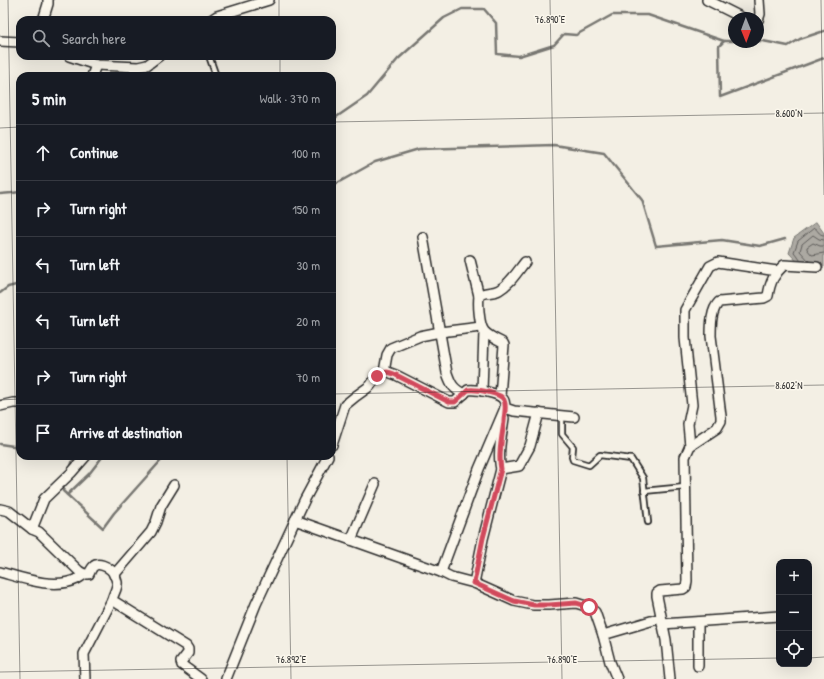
<!DOCTYPE html>
<meta charset="utf-8">
<style>
:root{--surface:#171b24;--page:#20242c;--text:#f1f3f6;--muted:#9ea1a6;--line:#363941}
body{margin:0;font-family:"Patrick Hand",sans-serif;background:var(--page);color:var(--text)}
.controls{position:absolute;right:12px;bottom:12px;display:grid;overflow:hidden;border-radius:8px;box-shadow:0 4px 16px #0002}
.controls button{width:36px;height:36px;display:grid;place-items:center;padding:0;border:0;border-bottom:1px solid var(--line);background:var(--surface);color:var(--text);font:20px sans-serif}
.compass{position:absolute;left:728px;top:12px;width:36px;height:36px;border-radius:50%;background:var(--surface);box-shadow:0 4px 16px #0002;rotate:179deg}
.stop{position:absolute;width:12px;height:12px;margin:-9px;border:3px solid #d1495b;border-radius:50%;background:#fff}
.stop.end{background:#d1495b;border-color:#fff;box-shadow:0 1px 4px #0008}
.list{margin:0;padding:0;list-style:none}
h2{display:flex;justify-content:space-between;align-items:center;height:52px;margin:0;padding:0 16px;font-size:17px}
h2 small{font-size:13px;font-weight:400;color:var(--muted)}
.list li{display:grid;grid-template-columns:26px 1fr auto;gap:12px;align-items:center;box-sizing:border-box;height:56px;padding:0 16px;border-top:1px solid var(--line)}
.list b{display:block;font-size:15px;white-space:nowrap}
.list em{font-size:13px;font-style:normal;color:var(--muted)}
.icon{flex:none;width:22px;height:22px;fill:none;stroke:currentColor;stroke-width:2;stroke-linecap:round;stroke-linejoin:round}
.map{position:relative;flex:none;width:824px;height:679px;overflow:hidden}
.search{position:absolute;background:var(--surface);box-shadow:0 4px 16px #0002;left:16px;top:16px;width:320px;height:44px;display:flex;align-items:center;gap:10px;box-sizing:border-box;padding:0 14px;border-radius:12px;color:var(--muted);font-size:15px}
.panel{position:absolute;background:var(--surface);box-shadow:0 4px 16px #0002;left:16px;top:72px;width:320px;height:388px;border-radius:12px}
.map>svg:first-child{display:block}
</style>
<div class="map">
<svg width="824" height="679" viewBox="0 0 824 679">
<rect width="100%" height="100%" fill="#f3efe4"/>
<filter id="ink" filterUnits="userSpaceOnUse"><feTurbulence type="fractalNoise" baseFrequency=".025" numOctaves="2"/><feDisplacementMap in="SourceGraphic" scale="8" xChannelSelector="R" yChannelSelector="G"/><feConvolveMatrix kernelMatrix="1 2 1 2 8 2 1 2 1" color-interpolation-filters="sRGB"/></filter>
<g filter="url(#ink)">
<!-- water -->
<path fill="#aca9a2" stroke="#787772" d="M 816,222 L 824,233 L 824,267 L 806,271 L 789,253 L 794,238 Z"/>
<g fill="none" stroke-linecap="round" stroke-linejoin="round">
<!-- shore -->
<g stroke="#5f5d5b" stroke-width="1">
<path d="M 824,246 L 820,246 L 813,243 L 807,247 L 807,249 L 812,255 L 824,253"/>
<path d="M 801,261 L 794,252 L 798,241 L 814,228 C 818,229 818,235 824,235"/>
<path d="M 809,261 L 800,251 L 802,244 L 813,235 L 819,239 L 824,240"/>
</g>
<!-- stream -->
<g stroke="#787772" stroke-width="2.5">
<path d="M 734,41 L 724,41 L 719,46 L 720,97 L 824,58"/>
<path d="M 758,41 L 763,41 L 788,46 L 800,39 L 824,31"/>
<path d="M 332,120 L 367,96 L 398,59 L 444,18 L 462,9 L 484,9 L 496,23 L 497,54 L 519,56 L 554,45 L 564,34 L 576,35 L 612,15 L 648,15 L 724,41"/>
<path d="M 332,186 L 375,162 L 419,149 L 554,145 L 604,153 L 642,200 L 656,246 L 722,240 L 760,246 L 785,239"/>
<path d="M 0,194 L 12,193 L 20,192"/>
<path d="M 0,293 L 8,287 L 20,284"/>
<path d="M 0,444 L 20,447"/>
<path d="M 70,469 L 74,456"/>
<path d="M 65,484 L 63,491 L 103,528 L 114,513 L 165,456"/>
<path d="M 67,495 L 89,474 L 103,456"/>
</g>
<!-- service casing -->
<g stroke="#2b2b2b" stroke-width="8">
<g id="service">
<path d="M 209,56 L 216,76"/>
<path d="M 562,416 L 562,434 L 573,447 L 572,457 L 573,460 L 589,465 L 600,455 L 631,459 L 643,478 L 648,522"/>
<path d="M 644,491 L 685,487"/>
</g>
</g>
<!-- minor casing -->
<g stroke="#2b2b2b" stroke-width="12">
<g id="minor">
<path d="M 707,0 L 743,18"/>
<path d="M 43,20 L 48,4 L 48,0"/>
<path d="M 211,20 L 217,16 L 269,0"/>
<path d="M 758,20 L 760,14 L 759,0"/>
<path d="M 0,41 L 20,42"/>
<path d="M 69,56 L 96,65 L 138,67 L 147,65 L 159,56"/>
<path d="M 92,76 L 96,65"/>
<path d="M 423,237 L 447,373 C 451,384 453,389 464,394"/>
<path d="M 470,260 L 479,296"/>
<path d="M 384,372 L 387,355 L 391,348 L 420,336 L 440,332 L 481,327"/>
<path d="M 482,391 L 484,332"/>
<path d="M 500,396 L 504,345 L 503,343 C 497,340 488,336 484,331 C 479,325 478,304 479,296 C 484,291 492,294 499,290 C 510,284 517,272 525,262"/>
<path d="M 0,406 L 13,403 L 20,403"/>
<path d="M 332,445 L 345,405 L 356,396 L 370,386 L 377,376 L 384,372 L 388,372 L 396,375 L 449,402 L 455,402 L 468,390 C 475,389 500,393 503,399 C 505,401 505,406 505,408 L 514,411 L 574,417"/>
<path d="M 690,446 L 688,424 L 692,405 L 685,338 L 685,310 L 710,266 L 718,262 L 777,271"/>
<path d="M 501,469 C 497,453 502,434 504,418"/>
<path d="M 0,509 L 9,511 L 32,529 L 39,532 L 79,571 L 84,574 L 89,574 C 90,572 92,567 94,566 C 98,562 108,567 111,570 C 114,573 116,578 117,582 C 118,588 113,594 112,600 L 186,646 L 188,649 L 188,653 L 181,662 L 182,665 L 201,679"/>
<path d="M 295,520 L 441,572 L 451,577 L 474,583 L 514,601 L 533,605 L 549,605 L 576,603 L 589,607 L 595,612 L 603,635 L 610,662 L 617,679"/>
<path d="M 32,529 L 44,499 L 71,473 L 86,456"/>
<path d="M 351,540 L 375,484"/>
<path d="M 0,572 C 22,578 54,590 77,579 C 79,578 82,576 84,574"/>
<path d="M 441,572 L 479,469 L 505,408"/>
<path d="M 114,575 L 151,532 L 156,522 L 161,506 L 174,485"/>
<path d="M 474,583 L 483,539 L 501,469 L 519,466 L 530,446 L 539,413"/>
<path d="M 698,622 L 698,666"/>
<path d="M 662,624 L 779,616"/>
<path d="M 603,635 L 661,618"/>
<path d="M 85,679 L 84,654 L 112,600"/>
<path d="M 226,679 L 256,604 L 305,499 L 328,456"/>
<path d="M 670,679 L 666,640 L 657,596 L 657,593 L 660,591 L 683,589 L 686,587 L 687,581 L 685,457 L 690,446 L 717,428 L 721,421 L 721,416 L 711,336 C 711,325 711,310 719,302 L 764,298 L 768,296 C 770,282 774,274 784,265 L 817,267"/>
</g>
</g>
<!-- service -->
<use href="#service" stroke="#fbf7ec" stroke-width="4.5"/>
<!-- minor -->
<use href="#minor" stroke="#fbf7ec" stroke-width="9"/>
</g>
</g>
<g fill="none" stroke-linecap="round" stroke-linejoin="round" filter="url(#ink)">
<!-- route -->
<path stroke="#d1495b" stroke-width="5" d="M 377,376 C 386,371 387,371 396,375 L 449,402 L 455,402 L 468,390 C 476,389 501,393 504,400 C 507,406 504,415 504,422 C 502,437 498,454 501,469 L 483,538 L 474,583 L 514,601 L 534,605 L 549,605 L 576,603 L 589,607"/>
</g>
<!-- ticks -->
<path fill="none" stroke="#2b2b2b" stroke-width="1" stroke-opacity="0.45" d="M 8,0 L 20,679M 279,0 L 279,20M 550,0 L 562,679M 821,0 L 824,195M 280,56 L 280,76M 332,122 L 824,113M 0,128 L 20,127M 332,394 L 824,385M 0,400 L 20,399M 287,456 L 291,679M 809,658 L 824,657M 0,672 L 779,658"/>
<g font-size="10" text-anchor="middle" fill="#2b2b2b" stroke="#fbf7ec" stroke-width="3" stroke-linejoin="round" paint-order="stroke">
<text x="550" y="23">76.890°E</text>
<text x="789" y="117">8.600°N</text>
<text x="789" y="389">8.602°N</text>
<text x="291" y="663">76.892°E</text>
<text x="562" y="663">76.890°E</text>
</g>
</svg>
<div class="controls">
<button>+</button>
<button>−</button>
<button><svg class="icon" aria-label="locate" viewBox="0 0 24 24"><circle cx="12" cy="12" r="6"/><path d="M12 2v4M12 18v4M2 12h4M18 12h4"/></svg></button>
</div>
<svg class="compass" viewBox="-18 -18 36 36"><path d="M0-13l5 13h-10z" fill="#e53935"/><path d="M0 13l5-13h-10z" fill="#9ea1a6"/></svg>
<div class="stop" style="left:589px;top:607px"></div>
<div class="stop end" style="left:377px;top:376px"></div>
<div class="search"><svg class="icon" aria-label="search" viewBox="0 0 24 24"><circle cx="10" cy="10" r="6"/><path d="M15 15l6 6"/></svg>Search here</div>
<section class="panel">
<h2>5 min<small>Walk · 370 m</small></h2>
<ul class="list">
<li><svg class="icon" aria-label="ahead" viewBox="0 0 24 24"><path d="M12 20V5M6 11l6-6 6 6"/></svg><div><b>Continue</b></div><em>100 m</em></li>
<li><svg class="icon" aria-label="right" viewBox="0 0 24 24"><path d="M7 20v-9h11M14 6l5 5-5 5"/></svg><div><b>Turn right</b></div><em>150 m</em></li>
<li><svg class="icon" aria-label="left" viewBox="0 0 24 24"><path d="M17 20v-9H6M10 6l-5 5 5 5"/></svg><div><b>Turn left</b></div><em>30 m</em></li>
<li><svg class="icon" aria-label="left" viewBox="0 0 24 24"><path d="M17 20v-9H6M10 6l-5 5 5 5"/></svg><div><b>Turn left</b></div><em>20 m</em></li>
<li><svg class="icon" aria-label="right" viewBox="0 0 24 24"><path d="M7 20v-9h11M14 6l5 5-5 5"/></svg><div><b>Turn right</b></div><em>70 m</em></li>
<li><svg class="icon" aria-label="arrive" viewBox="0 0 24 24"><path d="M6 21V4h12l-3 4 3 4H6"/></svg><div><b>Arrive at destination</b></div></li>
</ul>
</section>
</div>
